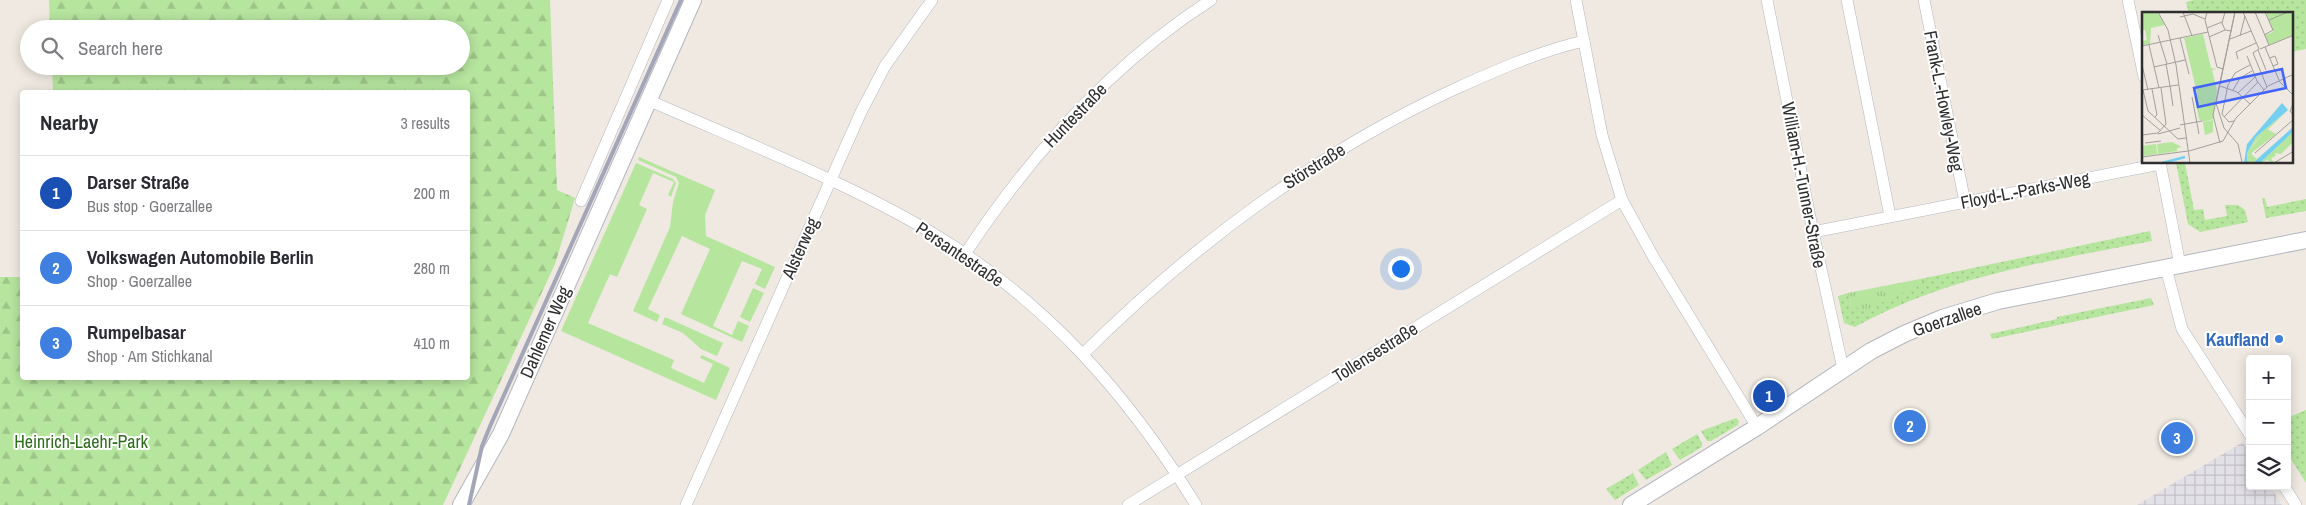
<!DOCTYPE html>
<meta charset="utf-8">
<style>
:root{--surface:#fff;--page:#f2f2f3;--text:#2b2b33;--muted:#7c7c81;--line:#e1e1e2;--accent:#1a73e8}
body{margin:0;font-family:"Archivo Narrow",sans-serif;background:var(--page);color:var(--text)}
.controls{position:absolute;right:15px;bottom:15px;display:grid;overflow:hidden;border-radius:5px;box-shadow:0 2px 12px #0003}
.controls button{width:45px;height:45px;display:grid;place-items:center;padding:0;border:0;border-bottom:1px solid var(--line);background:var(--surface);color:var(--text);font:25px sans-serif}
.you{position:absolute;left:1400px;top:268px;width:18px;height:18px;margin:-12px;border:4px solid #fff;border-radius:50%;background:#1a73e8;box-shadow:0 0 0 8px #1a73e833}
.badge{display:grid;place-items:center;width:32px;height:32px;border-radius:50%;background:var(--accent);color:#fff;font-size:16px;font-weight:700}
.pin{position:absolute;translate:-50% -50%;border:2px solid #fff;box-shadow:0 1px 5px #0006}
.list{margin:0;padding:0;list-style:none}
h2{display:flex;justify-content:space-between;align-items:center;height:65px;margin:0;padding:0 20px;font-size:21px}
h2 small{font-size:16px;font-weight:400;color:var(--muted)}
.list li{display:grid;grid-template-columns:32px 1fr auto;gap:15px;align-items:center;box-sizing:border-box;height:75px;padding:0 20px;border-top:1px solid var(--line)}
.list b{display:block;font-size:19px;white-space:nowrap}
.list p{margin:0;font-size:16px;white-space:nowrap;color:var(--muted)}
.list em{font-size:16px;font-style:normal;color:var(--muted)}
.icon{flex:none;width:28px;height:28px;fill:none;stroke:currentColor;stroke-width:2;stroke-linecap:round;stroke-linejoin:round}
.map{position:relative;flex:none;width:2306px;height:505px;overflow:hidden}
.search{position:absolute;background:var(--surface);box-shadow:0 2px 12px #0003;left:20px;top:20px;width:450px;height:55px;display:flex;align-items:center;gap:12px;box-sizing:border-box;padding:0 18px;border-radius:28px;color:var(--muted);font-size:19px}
.panel{position:absolute;background:var(--surface);box-shadow:0 2px 12px #0003;left:20px;top:90px;width:450px;height:290px;border-radius:5px}
.map>svg:first-child{display:block}
</style>
<div class="map">
<svg width="2306" height="505" viewBox="0 0 2306 505">
<defs>
<pattern id="industrial-grid" width="8" height="8" patternUnits="userSpaceOnUse" patternTransform="scale(1.25)"><rect width="8" height="8" fill="#e3e1e8"/><path d="M0 4h8M4 0v8" fill="none" stroke="#c3c1c7"/></pattern>
<pattern id="grass-dots" width="8" height="8" patternUnits="userSpaceOnUse" patternTransform="scale(1.25)"><rect width="8" height="8" fill="#b6e59e"/><path d="M2 2h.1M6 6h.1" fill="none" stroke="#9dc588" stroke-width="1.8" stroke-linecap="round"/></pattern>
<pattern id="forest-firs" width="22" height="20" patternUnits="userSpaceOnUse" patternTransform="scale(1.25)"><rect width="22" height="20" fill="#b6e59e"/><path d="M5 1l3.5 6h-7zM16 11l3.5 6h-7z" fill="#9dc588"/></pattern>
<pattern id="park-tufts" width="24" height="20" patternUnits="userSpaceOnUse" patternTransform="scale(1.25)"><rect width="24" height="20" fill="#b6e59e"/><path d="M3 7l-1-3M5 7V3M7 7l1-3M15 17l-1-3M17 17v-4M19 17l1-3" fill="none" stroke="#9dc588"/></pattern>
</defs>
<rect width="100%" height="100%" fill="#efe9e1"/>
<!-- industrial -->
<path fill="url(#industrial-grid)" d="M 2243,442 L 2250,454 L 2250,486 L 2270,486 L 2282,505 L 2137,505 Z"/>
<!-- grass -->
<g fill="url(#grass-dots)">
<path d="M 2194,0 L 2306,0 L 2306,49 L 2292,52 L 2292,14 L 2189,14 L 2186,2 Z"/>
<path d="M 2176,163 L 2185,163 L 2194,210 L 2203,209 L 2205,220 L 2227,216 L 2225,205 L 2238,205 L 2245,210 L 2248,222 L 2200,232 L 2188,224 Z"/>
<path d="M 2262,198 L 2265,198 L 2267,207 L 2306,199 L 2306,211 L 2266,218 Z"/>
<path d="M 2150,231 L 2152,241 C 2049,261 1947,276 1855,327 L 1844,323 L 1838,296 L 1848,293 L 1851,306 L 1925,282 L 1925,278 Z"/>
<path d="M 2151,298 L 2154,305 L 1992,339 L 1990,334 L 2057,319 L 2057,317 Z"/>
<path d="M 2306,410 L 2306,483 L 2291,459 L 2287,461 L 2287,418 Z"/>
<path d="M 1736,418 L 1739,421 L 1738,425 L 1711,441 L 1707,441 L 1701,431 Z"/>
<path d="M 1697,434 L 1702,443 L 1702,447 L 1680,460 L 1672,449 Z"/>
<path d="M 1666,452 L 1672,465 L 1646,480 L 1638,470 Z"/>
<path d="M 1633,473 L 1639,485 L 1615,500 L 1606,489 Z"/>
</g>
<!-- forest -->
<path fill="url(#forest-firs)" d="M 49,0 L 550,0 L 557,190 L 575,198 L 555,264 L 443,505 L 0,505 L 0,277 L 22,277 L 22,378 L 468,378 L 468,92 L 53,92 L 52,66 L 461,66 L 461,29 L 50,29 Z"/>
<!-- park -->
<path fill="url(#park-tufts)" d="M 1925,278 L 1926,282 L 1866,310 L 1851,306 L 1848,293 Z"/>
<!-- garden -->
<g fill="#b6e59e">
<path d="M 639,157 L 715,190 L 705,215 L 706,236 L 775,267 L 765,289 L 755,284 L 762,269 L 742,261 L 713,326 L 732,335 L 738,321 L 749,326 L 742,342 L 681,314 L 710,249 L 682,236 L 648,309 L 660,315 L 657,322 L 633,311 L 670,227 L 673,202 L 679,183 L 676,177 L 638,160 Z"/>
<path d="M 636,163 L 673,179 L 676,183 L 671,197 L 668,195 L 674,182 L 653,173 L 639,205 L 647,209 L 617,277 L 610,274 L 588,323 L 674,360 L 671,368 L 704,383 L 713,364 L 700,358 L 702,355 L 730,368 L 716,400 L 561,331 Z"/>
<path d="M 753,288 L 764,293 L 750,322 L 740,317 Z"/>
<path d="M 665,317 L 723,343 L 717,356 L 701,349 L 683,333 L 662,324 Z"/>
</g>
<g fill="none" stroke-linecap="round" stroke-linejoin="round">
<!-- street casing -->
<g stroke="#b4b7c1" stroke-width="12">
<g id="street">
<path d="M 1576,0 L 1602,135 L 1622,200 L 1654,258 L 1757,427"/>
<path d="M 1767,0 L 1813,232 L 1843,369"/>
<path d="M 1847,0 L 1890,216"/>
<path d="M 1924,0 L 1965,202"/>
<path d="M 2128,0 L 2144,77"/>
<path d="M 648,100 C 741,141 842,180 929,231 C 1044,299 1127,393 1196,505"/>
<path d="M 2160,162 L 2180,265"/>
<path d="M 581,201 L 668,0"/>
<path d="M 1813,232 L 2160,164"/>
<path d="M 965,254 C 1031,154 1110,65 1211,0"/>
<path d="M 2166,268 L 2182,329 L 2250,435"/>
<path d="M 1083,354 C 1193,245 1315,153 1457,88 C 1497,70 1540,51 1584,41"/>
<path d="M 2284,486 L 2296,505"/>
<path d="M 686,505 L 861,112 L 885,66 L 932,0"/>
<path d="M 1128,505 L 1622,200"/>
</g>
</g>
<!-- secondary casing -->
<g stroke="#b4b7c1" stroke-width="18">
<g id="secondary">
<path d="M 461,505 L 501,434 L 693,0"/>
<path d="M 1631,505 L 1757,427 L 1871,351 L 1904,334 L 1942,318 L 1998,301 L 2306,240"/>
</g>
</g>
<!-- street -->
<use href="#street" stroke="#fff" stroke-width="11"/>
<!-- secondary -->
<use href="#secondary" stroke="#fff" stroke-width="16"/>
<!-- rail -->
<path stroke="#a3a6b8" stroke-width="4" d="M 469,505 L 482,446 L 491,424 L 681,0"/>
</g>
<!-- markers -->
<circle fill="#3f7fe0" stroke="#fff" stroke-width="2" cx="2279" cy="339" r="5"/>
<g text-anchor="middle" dominant-baseline="central" stroke-width="4" stroke-linejoin="round" paint-order="stroke">
<!-- street labels -->
<g font-size="18" fill="#2e2e2e" stroke="#fff">
<text transform="translate(1944 101) rotate(79)">Frank-L.-Howley-Weg</text>
<text transform="translate(1075 115) rotate(-46)">Huntestraße</text>
<text transform="translate(1314 166) rotate(-32)">Störstraße</text>
<text transform="translate(1804 185) rotate(79)">William-H.-Tunner-Straße</text>
<text transform="translate(2025 190) rotate(-11)">Floyd-L.-Parks-Weg</text>
<text transform="translate(800 248) rotate(-66)">Alsterweg</text>
<text transform="translate(960 254) rotate(34)">Persantestraße</text>
<text transform="translate(1947 319) rotate(-19)">Goerzallee</text>
<text transform="translate(545 332) rotate(-66)">Dahlemer Weg</text>
<text transform="translate(1375 352) rotate(-32)">Tollensestraße</text>
</g>
<!-- shop labels -->
<g font-size="18" font-weight="bold" fill="#366cbe" stroke="#fff" text-anchor="end">
<text x="2269" y="339">Kaufland</text>
</g>
<!-- park labels -->
<g font-size="18" fill="#2c6e1b" stroke="#fff">
<text x="81" y="441">Heinrich-Laehr-Park</text>
</g>
</g>
<!-- overview -->
<g transform="translate(2142 12)">
<rect width="151" height="151" fill="#efe9e1"/>
<path d="M 146,98 L 114,129 L 109,136 L 110,143 L 115,147 L 151,115 L 111,151 L 105,151 L 105,141 L 114,125 ZM 151,120 L 151,130 L 139,142 L 133,141 L 134,144 L 129,146 L 132,151 L 125,148 L 118,151 Z" fill="#b6e59e"/>
<path d="M 61,22 L 69,56 L 75,57 L 70,58 L 75,78 L 71,107 L 61,110 L 57,107 L 53,87 L 55,81 L 42,26 Z" fill="#b6e59e"/>
<path d="M 0,0 L 15,0 L 23,13 L 9,16 L 8,32 L 1,33 L 0,29 L 5,28 L 3,18 L 0,18 Z" fill="#b6e59e"/>
<path d="M 124,0 L 151,0 L 151,23 L 127,33 L 123,23 L 131,20 ZM 71,108 L 71,120 L 58,125 L 63,123 L 61,110 ZM 125,117 L 134,122 L 108,142 L 109,136 ZM 30,130 L 40,135 L 35,136 L 35,139 L 16,142 L 15,132 ZM 14,132 L 15,142 L 0,144 L 0,134 Z" fill="#b6e59e"/>
<path d="M 140,91 L 146,98 L 114,125 L 105,141 L 105,151 L 102,151 L 105,132 ZM 151,115 L 151,120 L 118,151 L 111,151 Z" fill="#75cff0"/>
<path fill="none" stroke="#75cff0" stroke-width="2.5" d="M 20,151 L 43,145"/>
<path fill="none" stroke="#a29e99" stroke-width="1" d="M 16,0 L 26,18 L 34,53 L 48,151M 41,0 L 50,24M 65,0 L 63,8 L 75,55 L 81,57M 83,0 L 80,11 L 83,18M 93,0 L 74,91 L 82,116 L 96,132 L 100,150M 101,0 L 117,37M 113,0 L 127,33M 38,5 L 51,2 L 63,7M 127,8 L 146,0M 65,16 L 80,10M 16,23 L 25,52M 122,23 L 131,18 L 123,0M 98,24 L 103,4M 67,25 L 83,18 L 89,19M 38,26 L 47,62M 88,27 L 109,19M 7,33 L 17,76M 0,34 L 66,20M 123,35 L 137,68M 117,37 L 111,41 L 125,75M 118,37 L 152,23M 116,38 L 124,58M 105,44 L 115,69 L 122,78M 128,46 L 133,44 L 136,52 L 131,54M 96,47 L 94,40 L 114,31M 24,52 L 28,74M 0,53 L 6,78M 12,55 L 43,48M 137,69 L 152,84M 28,74 L 31,94M 78,74 L 95,80 L 108,92M 10,77 L 15,103 L 13,105M 0,78 L 36,73M 1,78 L 6,99 L 36,127 L 44,126M 91,78 L 98,66 L 110,59M 96,81 L 113,65M 50,85 L 57,122M 152,90 L 148,99 L 152,104M 0,103 L 19,119M 82,105 L 116,70M 92,109 L 87,110 L 80,102 L 86,73 L 93,61 L 108,53M 38,113 L 60,109M 16,122 L 38,116M 0,123 L 16,121 L 24,112 L 19,76M 3,131 L 19,129M 78,131 L 71,103 L 93,0M 47,139 L 81,129 L 94,106 L 126,74 L 152,62M 113,141 L 152,107M 0,145 L 46,139M 132,151 L 152,139"/>
<path fill="#4264fb" fill-opacity="0.15" stroke="#4264fb" stroke-width="2.5" d="M 140,57 L 144,76 L 56,95 L 52,76 Z"/>
<rect width="151" height="151" fill="none" stroke="#2e2e2e" stroke-width="2.5"/>
</g>
</svg>
<div class="controls">
<button>+</button>
<button>−</button>
<button><svg class="icon" aria-label="layers" viewBox="0 0 24 24"><path d="M12 4l9 5-9 5-9-5zM3 14l9 5 9-5"/></svg></button>
</div>
<div class="you"></div>
<div class="pin badge" style="left:1769px;top:396px;background:#1a4fb4">1</div>
<div class="pin badge" style="left:1910px;top:426px;background:#3f7fe0">2</div>
<div class="pin badge" style="left:2177px;top:438px;background:#3f7fe0">3</div>
<div class="search"><svg class="icon" aria-label="search" viewBox="0 0 24 24"><circle cx="10" cy="10" r="6"/><path d="M15 15l6 6"/></svg>Search here</div>
<section class="panel">
<h2>Nearby<small>3 results</small></h2>
<ul class="list">
<li><span class="badge" style="background:#1a4fb4">1</span><div><b>Darser Straße</b><p>Bus stop · Goerzallee</p></div><em>200 m</em></li>
<li><span class="badge" style="background:#3f7fe0">2</span><div><b>Volkswagen Automobile Berlin</b><p>Shop · Goerzallee</p></div><em>280 m</em></li>
<li><span class="badge" style="background:#3f7fe0">3</span><div><b>Rumpelbasar</b><p>Shop · Am Stichkanal</p></div><em>410 m</em></li>
</ul>
</section>
</div>
